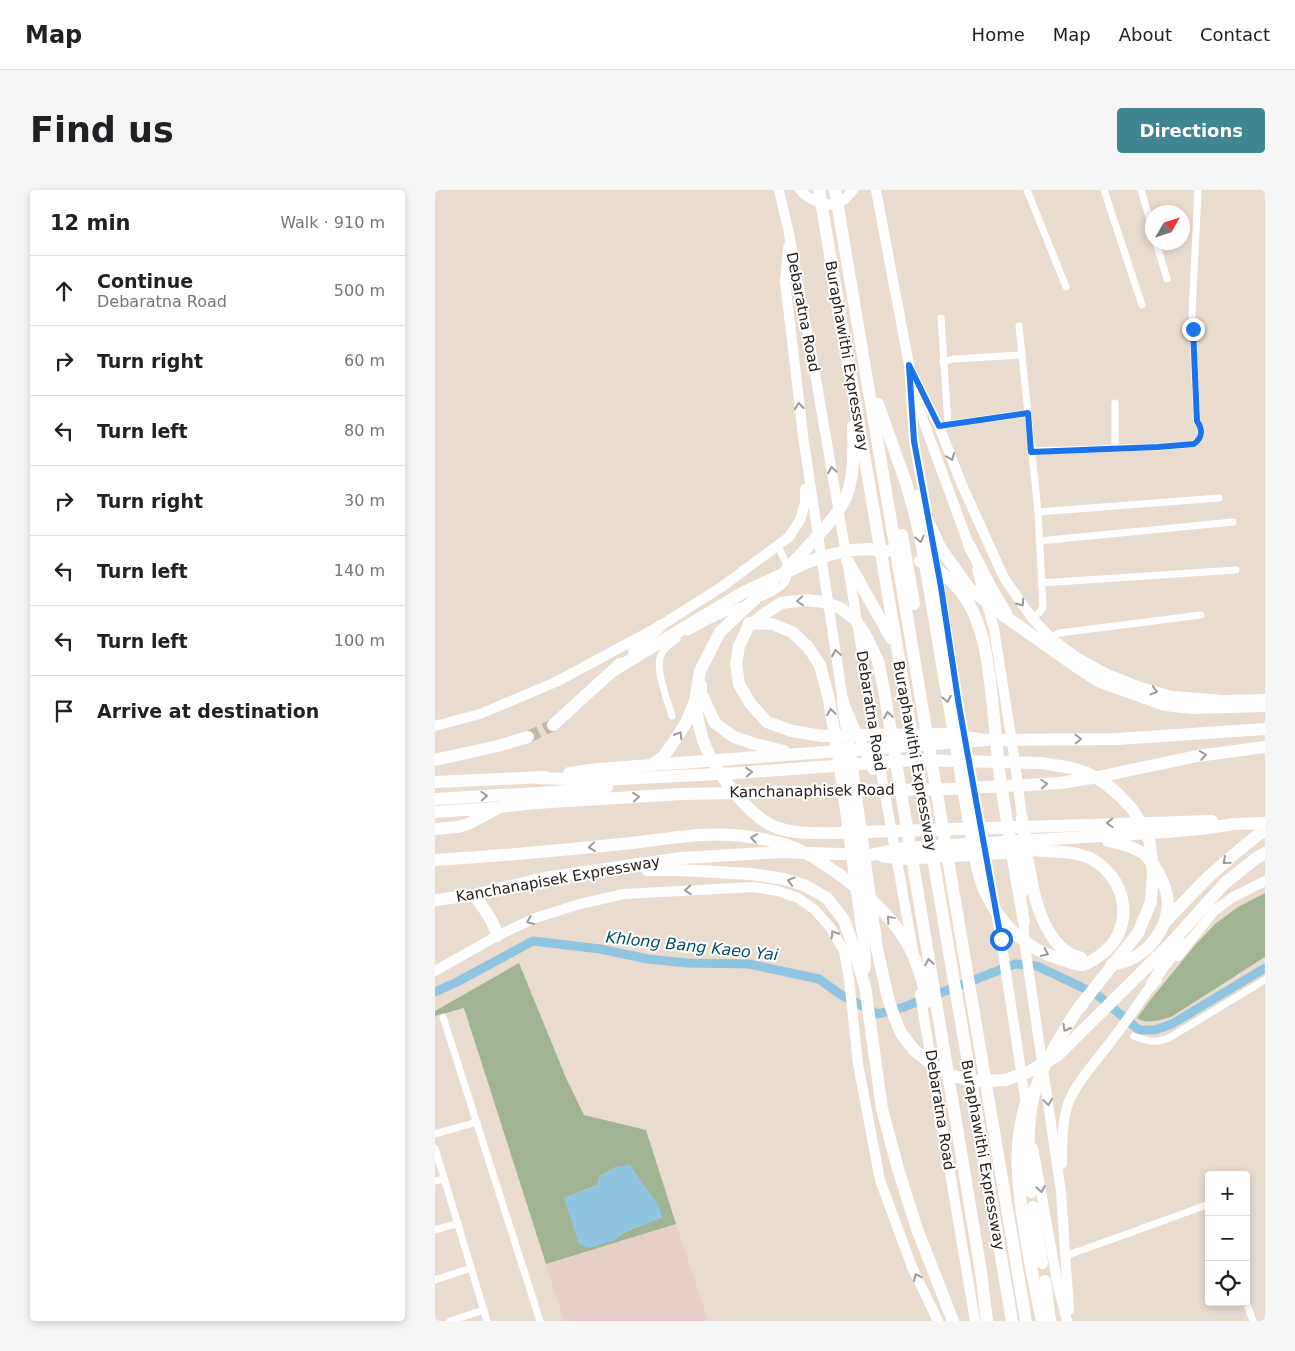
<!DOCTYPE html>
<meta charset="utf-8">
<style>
:root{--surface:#fff;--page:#f6f6f6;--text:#202124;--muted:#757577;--line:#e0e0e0;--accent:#408592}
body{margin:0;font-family:"DejaVu Sans",sans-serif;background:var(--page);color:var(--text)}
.controls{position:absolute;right:15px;bottom:15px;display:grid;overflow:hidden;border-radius:5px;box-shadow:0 2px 8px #0003}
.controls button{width:45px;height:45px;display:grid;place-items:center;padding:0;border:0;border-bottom:1px solid var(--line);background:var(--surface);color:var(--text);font:25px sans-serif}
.compass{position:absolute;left:710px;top:15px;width:45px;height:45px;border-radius:50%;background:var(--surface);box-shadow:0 2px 8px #0003;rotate:51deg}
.stop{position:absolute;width:15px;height:15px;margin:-11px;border:4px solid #1a73e8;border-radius:50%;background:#fff}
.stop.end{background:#1a73e8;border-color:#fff;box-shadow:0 1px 5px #0008}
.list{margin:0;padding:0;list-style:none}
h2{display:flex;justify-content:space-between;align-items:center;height:65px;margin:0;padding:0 20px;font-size:21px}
h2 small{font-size:16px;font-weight:400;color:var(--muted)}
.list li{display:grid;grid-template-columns:32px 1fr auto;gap:15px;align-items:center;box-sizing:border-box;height:70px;padding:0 20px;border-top:1px solid var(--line)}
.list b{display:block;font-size:19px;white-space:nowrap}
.list p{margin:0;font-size:16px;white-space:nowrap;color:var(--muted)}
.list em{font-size:16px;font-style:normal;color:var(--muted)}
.icon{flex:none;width:28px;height:28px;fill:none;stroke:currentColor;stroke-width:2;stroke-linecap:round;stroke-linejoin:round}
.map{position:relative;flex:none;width:830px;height:1131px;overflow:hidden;border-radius:5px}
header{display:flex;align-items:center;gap:30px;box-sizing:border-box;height:70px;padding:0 25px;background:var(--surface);border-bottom:1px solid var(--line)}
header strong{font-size:24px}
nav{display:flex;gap:28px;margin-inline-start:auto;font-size:18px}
.intro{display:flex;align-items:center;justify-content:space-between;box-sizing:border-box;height:120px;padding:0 30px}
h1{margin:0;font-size:35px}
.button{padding:12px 22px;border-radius:5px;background:var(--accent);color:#fff;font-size:18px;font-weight:700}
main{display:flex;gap:30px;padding:0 30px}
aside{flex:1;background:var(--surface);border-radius:5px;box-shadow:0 2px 8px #0003}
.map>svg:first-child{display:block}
</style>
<header>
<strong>Map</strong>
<nav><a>Home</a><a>Map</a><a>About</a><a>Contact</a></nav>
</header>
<div class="intro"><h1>Find us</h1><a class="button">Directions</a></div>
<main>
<aside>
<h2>12 min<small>Walk · 910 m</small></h2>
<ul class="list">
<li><svg class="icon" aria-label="ahead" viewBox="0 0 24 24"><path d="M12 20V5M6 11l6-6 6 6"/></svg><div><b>Continue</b><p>Debaratna Road</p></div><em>500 m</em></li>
<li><svg class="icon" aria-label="right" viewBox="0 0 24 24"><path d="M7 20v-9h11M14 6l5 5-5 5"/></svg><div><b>Turn right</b></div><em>60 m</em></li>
<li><svg class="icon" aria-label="left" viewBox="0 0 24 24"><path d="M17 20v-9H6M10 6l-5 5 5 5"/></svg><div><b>Turn left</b></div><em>80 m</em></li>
<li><svg class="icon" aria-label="right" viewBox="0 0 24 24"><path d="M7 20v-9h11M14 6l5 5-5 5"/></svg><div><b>Turn right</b></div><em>30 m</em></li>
<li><svg class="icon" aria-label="left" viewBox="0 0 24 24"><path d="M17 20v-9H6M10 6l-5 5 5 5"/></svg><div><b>Turn left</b></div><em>140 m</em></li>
<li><svg class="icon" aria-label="left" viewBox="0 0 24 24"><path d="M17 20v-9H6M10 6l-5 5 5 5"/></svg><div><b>Turn left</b></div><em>100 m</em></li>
<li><svg class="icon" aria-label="arrive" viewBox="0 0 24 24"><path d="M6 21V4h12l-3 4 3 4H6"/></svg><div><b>Arrive at destination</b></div></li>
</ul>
</aside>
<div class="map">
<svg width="830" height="1131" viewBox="0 0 830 1131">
<rect width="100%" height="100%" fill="#eadbcf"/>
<!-- industrial -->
<path fill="#e7cec7" d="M 241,1034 L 273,1131 L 129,1131 L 111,1074 Z"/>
<!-- green -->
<g fill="#a0b493" fill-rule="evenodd">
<path d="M 830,703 L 830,767 L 736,827 C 724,830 713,835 702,828 L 716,809 L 761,754 L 780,734 L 803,717 Z"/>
<path d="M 84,773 L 131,888 L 149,925 L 211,940 L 241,1034 L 111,1074 L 29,818 L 0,826 L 0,821 ZM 181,977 L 227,1027 L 188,1043 L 180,1050 L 129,1008 L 162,995 L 165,986 Z"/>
</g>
<!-- water -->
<path fill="#8fc5e1" d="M 195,975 L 224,1016 L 227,1027 L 188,1043 L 180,1050 L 154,1058 L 144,1054 L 129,1008 L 162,995 L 165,986 L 181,977 Z"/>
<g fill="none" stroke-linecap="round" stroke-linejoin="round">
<!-- canal -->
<path stroke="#8fc5e1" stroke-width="9" d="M 0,802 L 22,792 L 98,751 L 165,759 L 213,769 L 252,773 L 314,774 L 384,789 L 406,805 L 443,824 L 469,817 L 580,774 L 602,776 L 661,804 L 704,840 L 720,840 L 737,834 L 830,778"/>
<!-- highway-tunnel -->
<path stroke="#c3b6ab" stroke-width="12" stroke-dasharray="12 6" stroke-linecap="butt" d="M 93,547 L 118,535"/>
<!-- street -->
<g stroke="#fff" stroke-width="7">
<path d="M 592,0 L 631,97"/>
<path d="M 669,0 L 707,115"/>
<path d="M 706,0 L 718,40"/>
<path d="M 748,39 L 751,39"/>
<path d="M 721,52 L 732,89"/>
<path d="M 506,128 L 513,235"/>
<path d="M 584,136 L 603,322 L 608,417 L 604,423 L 597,428"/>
<path d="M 508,172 L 518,169 L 587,165"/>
<path d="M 680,213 L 680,258"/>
<path d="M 509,235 L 593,223"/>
<path d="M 596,261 L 723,257 L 759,254 C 768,247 768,240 762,231 L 757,124 L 763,0"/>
<path d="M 603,322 L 784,308"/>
<path d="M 604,351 L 798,332"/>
<path d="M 606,393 L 801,380"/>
<path d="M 328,407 C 360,392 357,385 343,356"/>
<path d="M 253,442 L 275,430 L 306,416"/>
<path d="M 616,448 L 624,443 L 766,425"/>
<path d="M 237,526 C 233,511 218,477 227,463 C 230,457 236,453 242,449"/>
<path d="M 8,827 L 105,1131"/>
<path d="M 699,846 C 713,851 719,854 734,848 L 830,790"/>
<path d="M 0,944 L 42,932"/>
<path d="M 0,958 L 52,1131"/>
<path d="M 0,991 L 9,989"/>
<path d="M 0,1040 L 23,1033"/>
<path d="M 630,1066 L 692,1044 L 774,1014"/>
<path d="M 0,1090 L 36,1078"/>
<path d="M 811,1112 L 818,1131"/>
<path d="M 15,1131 L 49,1120"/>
</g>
<!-- secondary -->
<g stroke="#fff" stroke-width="10">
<path d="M 344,0 L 354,44 L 381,189 L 412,370 L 450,605 L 478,760"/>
<path d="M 365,0 C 374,10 384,13 397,15 L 410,9 L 418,0"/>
<path d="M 441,0 L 474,175 L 479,251 L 492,322"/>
<path d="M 353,57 L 350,92 L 362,193 L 368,246 L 408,511 L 438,580"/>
<path d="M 476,181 L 504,236 L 527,295 L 569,388 L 597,428 L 616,448 L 641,467 L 670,483 L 702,496 L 737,506 L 788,510 L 830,509"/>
<path d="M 480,208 L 536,361"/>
<path d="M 496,344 L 524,516 L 566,749 L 591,914"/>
<path d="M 542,380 L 559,439 L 580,572 L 588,636"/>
<path d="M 0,536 L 45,524 L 121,492 L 225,436 L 288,396 L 354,347 L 365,330 L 370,313 L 370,299"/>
<path d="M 588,667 L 588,703"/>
<path d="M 588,725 L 590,756 L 626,1002 L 634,1120"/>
<path d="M 743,766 L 779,721 L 798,707 L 830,691"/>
<path d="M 0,781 L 62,746 L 100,728 L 145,714 L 189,704 L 319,697 L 343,701 L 363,708 L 380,720 L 395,737 L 409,761 L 414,789 L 423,874 L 445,990 L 477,1077 L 503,1131"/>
<path d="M 485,804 L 540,1131"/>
<path d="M 598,958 L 623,1096 L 632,1131"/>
<path d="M 627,974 C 627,954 627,935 632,917 C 639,894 663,869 677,850 C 691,832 704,813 717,794 L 722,790"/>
</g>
<!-- highway -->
<g stroke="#fff" stroke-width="12">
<path d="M 384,0 L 577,1131"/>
<path d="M 400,0 L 591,1131"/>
<path d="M 443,214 L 471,293 L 480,325 L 487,356 L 540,668 C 543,677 544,688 548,697 C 563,732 586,756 622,768 C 628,770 641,775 647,775 C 653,774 660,769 664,766 C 699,743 695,693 660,671 C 643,660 617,662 597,660"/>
<path d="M 481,306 L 506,359 L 534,398 L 568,425 L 639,475 L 663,491 L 730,515 L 757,518 L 830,516"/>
<path d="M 467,345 L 479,414"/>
<path d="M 534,355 L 556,398 L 571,423"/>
<path d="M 412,370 L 456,448"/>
<path d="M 485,371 C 501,378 518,390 529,406 C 551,437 554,482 558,518 C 560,538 562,559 564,579 C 571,630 580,681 589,732"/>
<path d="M 352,379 C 369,360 403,328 412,305 C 419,285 419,257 418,236"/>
<path d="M 314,433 L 337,434 L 357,442 L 373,457 L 385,475 L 394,510 L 405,577 L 429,752 L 430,778"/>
<path d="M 199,461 L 225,436"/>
<path d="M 179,480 L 307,403 L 373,372 L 394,365 L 417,360 L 435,359 L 452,361"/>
<path d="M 266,495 L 266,503 L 280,533 L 299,547 L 320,554 L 349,561"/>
<path d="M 260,511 C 262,527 265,545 272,560 C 283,585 316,629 343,638 C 361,644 378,643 397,643 L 777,631"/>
<path d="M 408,511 L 442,759 L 453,808 L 459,826 L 466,843 L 479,860 L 499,876 L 515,885 L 539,891 L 570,890 L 593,882 L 622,866 L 736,753 L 790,693 L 820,669 L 830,663"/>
<path d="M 118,535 L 185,474"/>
<path d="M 552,550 L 507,544 L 387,546 L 357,541 L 332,532 L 315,513 L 304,494 L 301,474 L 304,456 L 313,437 L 329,424 L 346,413 L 371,410 L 388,412 L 405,418 L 420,429 L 432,448 L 443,471 L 449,500 L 546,1082 L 552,1131"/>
<path d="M 0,570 L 63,556 L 93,547"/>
<path d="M 216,575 L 228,567 L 238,553 L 251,533 L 260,511 L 265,481 L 285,442 L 337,393"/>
<path d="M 134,583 L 163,579 L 552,550 L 682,549 L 830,539"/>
<path d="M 103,588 L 165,590 L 302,583 L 480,570 L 606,573 L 637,578 L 652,583 L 667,591 L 684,605 L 698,620 L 708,637 L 714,650 L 716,662 L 718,683 L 716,712 L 703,743 L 642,820"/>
<path d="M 0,592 L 110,587"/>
<path d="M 0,609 L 119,602 L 172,597"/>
<path d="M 0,622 L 60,618"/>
<path d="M 587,629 C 593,668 597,738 632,762 C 636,765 642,766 646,768"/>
<path d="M 0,639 L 23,637 L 33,634 L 65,617 L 100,613 L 246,604 L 516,599 L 625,593 L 663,587 L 762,566 L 830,557"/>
<path d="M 673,651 C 686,653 697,656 709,664 C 714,668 719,676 723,682 C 729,693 735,709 732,722 C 727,749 704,772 677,774"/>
<path d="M 447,666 L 467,669 L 568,663 L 604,658"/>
<path d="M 0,670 C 65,666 130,660 196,653 C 233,649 271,641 308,646 C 322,648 336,650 349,654 C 368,660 386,671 402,683 C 430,703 453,722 471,751 C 482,770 488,791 492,812"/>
<path d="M 212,680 L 244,680 L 316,684 L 349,689 L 369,695 L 392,708 L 409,730 L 418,756 L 430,796 L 447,919 L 463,979 L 482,1039 L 518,1131"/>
<path d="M 39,705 C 48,718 59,730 62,746"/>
<path d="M 0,710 L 39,705 L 109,688 L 246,668 L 346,662 L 435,665 L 470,658 L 732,642 L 774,638 L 799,634 L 830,633"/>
<path d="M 730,732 L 771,689 L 803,661 L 824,644 L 830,642"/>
<path d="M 717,794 L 725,781 L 746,753"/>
<path d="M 594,904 C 577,950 582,989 589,1036 C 594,1068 600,1100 607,1131"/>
<path d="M 596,1002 C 593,964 590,920 606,884 C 615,862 629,841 642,820 L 647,815"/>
<path d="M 598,1017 L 607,1073"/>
<path d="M 610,1091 L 615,1131"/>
</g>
</g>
<!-- one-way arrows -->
<defs><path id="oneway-chevron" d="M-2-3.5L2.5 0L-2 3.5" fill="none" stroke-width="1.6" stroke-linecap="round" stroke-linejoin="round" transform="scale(1.25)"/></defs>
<g stroke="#9d9b99">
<use href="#oneway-chevron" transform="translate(364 216) rotate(-97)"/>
<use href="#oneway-chevron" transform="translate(516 267) rotate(68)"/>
<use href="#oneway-chevron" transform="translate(397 280) rotate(-100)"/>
<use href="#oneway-chevron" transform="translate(485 349) rotate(78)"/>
<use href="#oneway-chevron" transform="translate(365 411) rotate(175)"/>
<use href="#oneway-chevron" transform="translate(586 413) rotate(55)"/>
<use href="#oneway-chevron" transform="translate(401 463) rotate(-99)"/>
<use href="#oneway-chevron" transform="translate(719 501) rotate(16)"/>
<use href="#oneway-chevron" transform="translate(512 509) rotate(80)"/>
<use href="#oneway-chevron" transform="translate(396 522) rotate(-99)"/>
<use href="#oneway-chevron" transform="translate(453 525) rotate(-99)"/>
<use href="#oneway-chevron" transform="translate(244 545) rotate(-58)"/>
<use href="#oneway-chevron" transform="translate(643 549) rotate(-1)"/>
<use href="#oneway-chevron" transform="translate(768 565) rotate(-9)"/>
<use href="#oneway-chevron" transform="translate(314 582) rotate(-4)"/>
<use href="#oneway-chevron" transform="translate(609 594) rotate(-3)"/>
<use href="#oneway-chevron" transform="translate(49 606) rotate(-3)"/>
<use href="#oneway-chevron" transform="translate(201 607) rotate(-4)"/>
<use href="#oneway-chevron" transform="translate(675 633) rotate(178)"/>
<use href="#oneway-chevron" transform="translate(319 648) rotate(-171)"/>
<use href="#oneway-chevron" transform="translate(157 657) rotate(174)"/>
<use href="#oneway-chevron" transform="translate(791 671) rotate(139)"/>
<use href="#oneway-chevron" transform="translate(356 691) rotate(-163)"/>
<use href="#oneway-chevron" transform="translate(253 700) rotate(177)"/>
<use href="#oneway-chevron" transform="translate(455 729) rotate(-130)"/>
<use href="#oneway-chevron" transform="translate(95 731) rotate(157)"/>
<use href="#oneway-chevron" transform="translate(399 744) rotate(-122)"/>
<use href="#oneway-chevron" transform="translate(610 763) rotate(25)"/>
<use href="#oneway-chevron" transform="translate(494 772) rotate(-99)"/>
<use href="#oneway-chevron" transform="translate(631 838) rotate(120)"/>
<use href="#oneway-chevron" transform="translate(613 912) rotate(82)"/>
<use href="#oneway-chevron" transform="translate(606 999) rotate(80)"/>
<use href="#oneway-chevron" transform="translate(482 1087) rotate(-115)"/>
</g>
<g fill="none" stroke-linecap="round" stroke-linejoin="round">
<!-- route -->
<path stroke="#1a73e8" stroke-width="6" d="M 566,749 L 524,516 L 506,397 L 479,251 L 474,175 L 504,236 L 593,223 L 596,262 L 723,257 L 759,254 C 768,247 768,240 762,231 L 758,139"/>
</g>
<g text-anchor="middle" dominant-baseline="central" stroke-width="4" stroke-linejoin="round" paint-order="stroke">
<!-- street labels -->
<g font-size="15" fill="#26201c" stroke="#fff">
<text transform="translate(368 122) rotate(79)">Debaratna Road</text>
<text transform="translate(412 166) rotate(80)">Buraphawithi Expressway</text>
<text transform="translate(436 521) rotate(81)">Debaratna Road</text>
<text transform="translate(480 566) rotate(80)">Buraphawithi Expressway</text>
<text transform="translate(377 601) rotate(-1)">Kanchanaphisek Road</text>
<text transform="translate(123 689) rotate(-10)">Kanchanapisek Expressway</text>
<text transform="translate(505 920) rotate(81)">Debaratna Road</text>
<text transform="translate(548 965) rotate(80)">Buraphawithi Expressway</text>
</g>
<!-- water labels -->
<g font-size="16" font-style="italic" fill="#004d69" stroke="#fff">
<text transform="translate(257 756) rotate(6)">Khlong Bang Kaeo Yai</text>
</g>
</g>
</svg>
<div class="controls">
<button>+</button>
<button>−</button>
<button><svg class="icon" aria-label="locate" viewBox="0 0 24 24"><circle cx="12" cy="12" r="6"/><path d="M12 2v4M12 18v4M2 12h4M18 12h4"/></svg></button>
</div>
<svg class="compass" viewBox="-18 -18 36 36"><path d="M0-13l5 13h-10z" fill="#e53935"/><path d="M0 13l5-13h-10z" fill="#757577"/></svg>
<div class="stop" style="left:566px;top:749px"></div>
<div class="stop end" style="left:758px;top:139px"></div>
</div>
</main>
